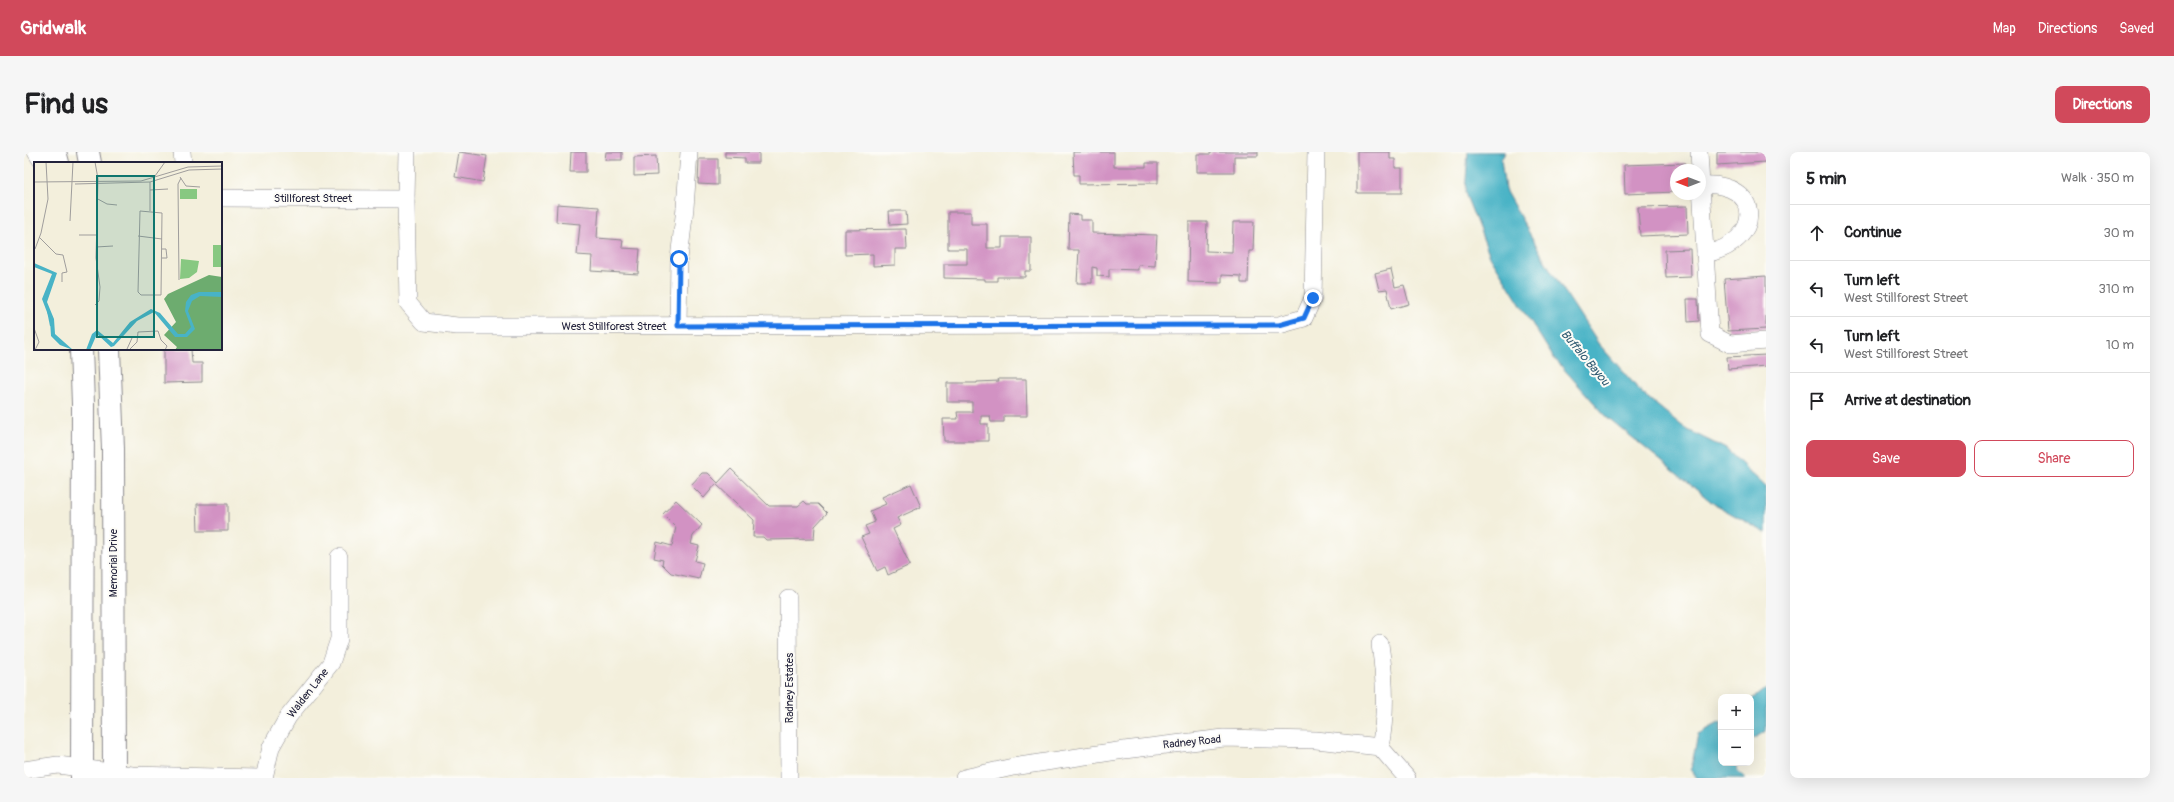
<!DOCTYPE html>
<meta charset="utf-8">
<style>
:root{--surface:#fff;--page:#f6f6f6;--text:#202124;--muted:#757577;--line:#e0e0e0;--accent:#d1495b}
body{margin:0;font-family:Pangolin,sans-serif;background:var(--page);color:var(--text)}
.controls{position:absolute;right:12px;bottom:12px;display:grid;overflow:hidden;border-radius:8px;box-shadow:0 4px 16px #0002}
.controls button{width:36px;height:36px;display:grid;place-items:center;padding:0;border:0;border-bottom:1px solid var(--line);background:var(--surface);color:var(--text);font:20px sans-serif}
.compass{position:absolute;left:1646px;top:12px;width:36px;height:36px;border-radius:50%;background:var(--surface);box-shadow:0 4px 16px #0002;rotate:270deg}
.stop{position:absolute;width:12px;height:12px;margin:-9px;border:3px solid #1a73e8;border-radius:50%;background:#fff}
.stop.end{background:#1a73e8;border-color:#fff;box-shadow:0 1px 4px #0008}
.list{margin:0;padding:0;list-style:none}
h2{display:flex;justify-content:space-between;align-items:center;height:52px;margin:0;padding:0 16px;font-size:17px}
h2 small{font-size:13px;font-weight:400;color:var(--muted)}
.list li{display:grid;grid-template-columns:26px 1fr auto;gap:12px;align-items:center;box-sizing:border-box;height:56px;padding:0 16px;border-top:1px solid var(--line)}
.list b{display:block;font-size:15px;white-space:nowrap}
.list p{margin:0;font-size:13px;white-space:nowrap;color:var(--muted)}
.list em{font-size:13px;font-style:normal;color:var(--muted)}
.actions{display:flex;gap:8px;padding:12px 16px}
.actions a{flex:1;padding:9px 0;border:1px solid var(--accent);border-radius:8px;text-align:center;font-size:14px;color:var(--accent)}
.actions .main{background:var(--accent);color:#fff}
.icon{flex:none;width:22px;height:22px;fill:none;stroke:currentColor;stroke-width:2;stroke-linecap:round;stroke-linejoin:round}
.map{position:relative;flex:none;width:1742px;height:626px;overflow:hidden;border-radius:8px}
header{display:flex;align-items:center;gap:24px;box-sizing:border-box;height:56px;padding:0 20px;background:var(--accent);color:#fff}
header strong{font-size:19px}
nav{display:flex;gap:22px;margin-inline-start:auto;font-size:14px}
.intro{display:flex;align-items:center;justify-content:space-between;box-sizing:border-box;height:96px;padding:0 24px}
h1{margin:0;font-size:28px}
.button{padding:10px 18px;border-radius:8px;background:var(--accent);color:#fff;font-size:14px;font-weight:700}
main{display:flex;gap:24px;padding:0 24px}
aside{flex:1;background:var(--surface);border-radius:8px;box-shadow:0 4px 16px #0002}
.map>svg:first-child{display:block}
</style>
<header>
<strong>Gridwalk</strong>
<nav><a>Map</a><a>Directions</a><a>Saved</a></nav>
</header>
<div class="intro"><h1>Find us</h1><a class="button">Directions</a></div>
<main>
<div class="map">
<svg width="1742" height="626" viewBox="0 0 1742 626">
<rect width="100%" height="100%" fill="#fdfcf7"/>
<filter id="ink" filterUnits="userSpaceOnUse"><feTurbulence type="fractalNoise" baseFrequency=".025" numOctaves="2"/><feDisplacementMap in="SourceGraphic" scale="8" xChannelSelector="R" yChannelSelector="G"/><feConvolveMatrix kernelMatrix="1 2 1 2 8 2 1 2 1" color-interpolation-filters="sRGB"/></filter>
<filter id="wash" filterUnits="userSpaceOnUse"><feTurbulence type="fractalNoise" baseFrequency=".012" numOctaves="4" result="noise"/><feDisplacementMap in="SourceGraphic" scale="16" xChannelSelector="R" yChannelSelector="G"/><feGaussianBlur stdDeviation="0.9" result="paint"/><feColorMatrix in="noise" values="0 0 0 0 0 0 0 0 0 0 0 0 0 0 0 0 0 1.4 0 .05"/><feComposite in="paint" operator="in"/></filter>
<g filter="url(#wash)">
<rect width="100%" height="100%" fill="#f3efdc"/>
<!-- water -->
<g fill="#48b3c6" stroke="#356a80">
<path d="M 1444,0 L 1481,0 L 1477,7 L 1481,38 L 1524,114 L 1574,191 L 1618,241 L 1662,277 L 1702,297 L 1742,335 L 1742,381 L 1690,352 L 1582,264 L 1529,205 L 1466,104 L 1441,41 Z"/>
<path d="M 1742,536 L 1742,579 L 1727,588 L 1727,548 Z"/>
<path d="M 1697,570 L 1697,611 L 1714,611 L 1713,618 L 1722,626 L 1673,626 L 1667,617 L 1674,582 Z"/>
</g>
<g id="blocks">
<!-- building -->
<g fill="#d292c3">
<path d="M 435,0 L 463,4 L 459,30 L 431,25 Z"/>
<path d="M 547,0 L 562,0 L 562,20 L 546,20 Z"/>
<path d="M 582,0 L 598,0 L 598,8 L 581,8 Z"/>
<path d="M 701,0 L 735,0 L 735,11 L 721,11 L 721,6 L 701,5 Z"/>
<path d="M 1049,0 L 1090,0 L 1090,15 L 1122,15 L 1122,11 L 1134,11 L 1134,31 L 1055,32 L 1055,23 L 1050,23 Z"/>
<path d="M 1187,0 L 1234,0 L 1234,4 L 1210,4 L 1210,20 L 1173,20 L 1173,2 L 1187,2 Z"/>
<path d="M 1333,0 L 1366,0 L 1366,7 L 1371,7 L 1371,16 L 1378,16 L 1378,41 L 1333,41 Z"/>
<path d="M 1693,0 L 1742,0 L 1742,10 L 1693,13 Z"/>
<path d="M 632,4 L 633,23 L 610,24 L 610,5 Z"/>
<path d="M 675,7 L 694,7 L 694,33 L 674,32 Z"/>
<path d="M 1661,11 L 1661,18 L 1652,18 L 1652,40 L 1601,42 L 1600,13 Z"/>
<path d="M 533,52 L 575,55 L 573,86 L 599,88 L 598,96 L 616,97 L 614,122 L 567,119 L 568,104 L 553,103 L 556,72 L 532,70 Z"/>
<path d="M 1663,54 L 1664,82 L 1616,84 L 1614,55 Z"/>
<path d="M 865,59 L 882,59 L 883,72 L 866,73 Z"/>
<path d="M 924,60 L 947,60 L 947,72 L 963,72 L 963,96 L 978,96 L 978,85 L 1007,85 L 1007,119 L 1001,119 L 1001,125 L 973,125 L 973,129 L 961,129 L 961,127 L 920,126 L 920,112 L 943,112 L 943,97 L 924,97 Z"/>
<path d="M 1045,62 L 1057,63 L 1057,68 L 1068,68 L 1068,81 L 1133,83 L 1131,114 L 1114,113 L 1114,118 L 1085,117 L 1085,125 L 1073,124 L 1073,116 L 1068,115 L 1068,131 L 1053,131 L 1055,98 L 1044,98 Z"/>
<path d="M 1165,70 L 1183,70 L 1182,99 L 1208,100 L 1209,70 L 1230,70 L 1229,99 L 1225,99 L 1224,131 L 1217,131 L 1217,124 L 1198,123 L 1198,131 L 1164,130 Z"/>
<path d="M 882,77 L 883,97 L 871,97 L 871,113 L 849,114 L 849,102 L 821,103 L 821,78 Z"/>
<path d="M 1666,97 L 1667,125 L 1642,126 L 1641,98 Z"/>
<path d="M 1367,117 L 1371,135 L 1380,133 L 1385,152 L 1367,157 L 1363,137 L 1355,138 L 1351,121 Z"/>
<path d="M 1742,124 L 1742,177 L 1704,179 L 1700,127 Z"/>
<path d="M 1663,147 L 1674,147 L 1675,169 L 1664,170 Z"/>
<path d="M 140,197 L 167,197 L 168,211 L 178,211 L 178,230 L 140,231 Z"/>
<path d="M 1742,203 L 1742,214 L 1704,217 L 1703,205 Z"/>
<path d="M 974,227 L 1002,227 L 1003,264 L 980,264 L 980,270 L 967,270 L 966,264 L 957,264 L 957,272 L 964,272 L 964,289 L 920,289 L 919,267 L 934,267 L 933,260 L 948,260 L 948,250 L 923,250 L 923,231 L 953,231 L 953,230 L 975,229 Z"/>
<path d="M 707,317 L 745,354 L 774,354 L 780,349 L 783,352 L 794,352 L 803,361 L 791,374 L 790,387 L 742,388 L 739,385 L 729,385 L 730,368 L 692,332 L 680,346 L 667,333 L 678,321 L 684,321 L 694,331 Z"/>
<path d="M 887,332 L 897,355 L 873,366 L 877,373 L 869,377 L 886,413 L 864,423 L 861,415 L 853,419 L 837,385 L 845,382 L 841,374 L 851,370 L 846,359 L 862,352 L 858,345 Z"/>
<path d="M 652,348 L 678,373 L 669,384 L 667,392 L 675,394 L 671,409 L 679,411 L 675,427 L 647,421 L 638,412 L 639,408 L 630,406 L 633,390 L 648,394 L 652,375 L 639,362 Z"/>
<path d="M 173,352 L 204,352 L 204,379 L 174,379 Z"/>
</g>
</g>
</g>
<g filter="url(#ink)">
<use href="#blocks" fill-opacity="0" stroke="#8a888c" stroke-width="1"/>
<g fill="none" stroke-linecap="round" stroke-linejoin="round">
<!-- minor casing -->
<g stroke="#8a888c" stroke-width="18">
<g id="minor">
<path d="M 12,0 L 19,11"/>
<path d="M 158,0 L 159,11"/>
<path d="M 383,0 L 382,47 L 384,151 L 400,170 L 433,174 L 1255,173 L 1280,166 L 1289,146 L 1292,0"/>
<path d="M 1675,0 L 1686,182 L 1706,192 L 1742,189"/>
<path d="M 1677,33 C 1738,28 1742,90 1681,102"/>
<path d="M 197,46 L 382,47"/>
<path d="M 654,173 L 655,107 L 661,56 L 665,0"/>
<path d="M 764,446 L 765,626"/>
<path d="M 1356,595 C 1363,561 1361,526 1356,492"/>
<path d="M 0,618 L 34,613 L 108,623 L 234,626"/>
<path d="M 240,626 L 247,595 L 264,565 L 307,511 L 315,487 L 315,405"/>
<path d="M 940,626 L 989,615 L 1100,598 L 1200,586 L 1292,588 L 1356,595 L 1383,626"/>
</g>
</g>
<!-- major casing -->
<g stroke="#8a888c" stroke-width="24">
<g id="major">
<path d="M 31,0 L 34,11"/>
<path d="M 64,0 L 66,11"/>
<path d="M 57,197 L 59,252 L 58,626"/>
<path d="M 85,197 L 89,297 L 90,626"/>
</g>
</g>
<!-- minor -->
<use href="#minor" stroke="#fff" stroke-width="17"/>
<!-- major -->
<use href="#major" stroke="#fff" stroke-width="22"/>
</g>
</g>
<g fill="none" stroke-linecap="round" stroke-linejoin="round" filter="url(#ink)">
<!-- route -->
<path stroke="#1a73e8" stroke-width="5" d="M 655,107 L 654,174 L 1255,173 L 1280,166 L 1289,146"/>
</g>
<g text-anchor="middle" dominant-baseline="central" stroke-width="4" stroke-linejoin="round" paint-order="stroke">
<!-- street labels -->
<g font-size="11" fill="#22223b" stroke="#fdfcf7">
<text x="289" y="46">Stillforest Street</text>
<text x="590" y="174">West Stillforest Street</text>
<text transform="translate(89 411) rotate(-90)">Memorial Drive</text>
<text transform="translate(765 536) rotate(-90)">Radney Estates</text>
<text transform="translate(284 541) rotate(-52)">Walden Lane</text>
<text transform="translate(1168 590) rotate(-6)">Radney Road</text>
</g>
<!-- water labels -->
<g font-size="12" font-style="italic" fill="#315c73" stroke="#fdfcf7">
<text transform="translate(1561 206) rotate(50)">Buffalo Bayou</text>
</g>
</g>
<!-- overview -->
<g transform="translate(10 10)">
<rect width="188" height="188" fill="#f3efdc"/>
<path d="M 146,27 L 163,27 L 163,37 L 146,37 ZM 179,83 L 188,83 L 188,105 L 179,105 ZM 147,97 L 165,99 L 163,110 L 155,116 L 146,117 Z" fill="#87c881"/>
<path d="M 175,113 L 188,115 L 188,188 L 141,188 L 143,185 L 130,173 L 142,160 L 130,137 L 134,132 Z" fill="#6dac6f"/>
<path d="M 0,101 L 23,111 L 13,140 L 20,157 L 21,172 L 39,188 L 26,183 L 17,174 L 16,158 L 8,137 L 18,112 L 0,105 ZM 165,130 L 188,130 L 188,135 L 166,134 L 158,139 L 154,149 L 161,167 L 153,175 L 141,175 L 120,150 L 103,159 L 80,184 L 77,185 L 63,172 L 56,188 L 52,188 L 58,172 L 63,168 L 79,181 L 96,160 L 117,147 L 126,151 L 144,172 L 151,172 L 157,165 L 151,149 L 152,140 L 157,133 Z" fill="#48b3c6"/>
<path fill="none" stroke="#48b3c6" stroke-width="2" d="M 14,149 L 17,164"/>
<path fill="none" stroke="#9f9d9c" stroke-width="1" d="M 61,0 L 64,17 L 62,96 L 66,125 L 65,139 L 61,143M 121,14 L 131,0M 146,15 L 152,24 L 166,25M 0,20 L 107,19 L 154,5 L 188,4M 41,22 L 116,20 L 155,8 L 188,7M 116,28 L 134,27M 62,36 L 73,42 L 83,43M 106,49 L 128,51 L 127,133 L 107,133 L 104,130 ZM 116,49 L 116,20M 36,59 L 39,0M 45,73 L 62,73M 104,74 L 128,77M 5,75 L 22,92 L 29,93 L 33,110 L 28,111 L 28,120M 62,85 L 79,84M 1,87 L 7,71 L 14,37 L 12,0M 128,87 L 132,87 L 133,96 L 128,96M 145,118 L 144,22 L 147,16M 0,166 L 5,180 L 1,188M 93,187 L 98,176M 95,188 L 103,180 L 104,170 L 124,169 L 127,178 L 133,184 L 131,188"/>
<path fill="#0f766e" fill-opacity="0.15" stroke="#0f766e" stroke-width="2" d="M 63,14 L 120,14 L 120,175 L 63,175 Z"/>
<rect width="188" height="188" fill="none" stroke="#22223b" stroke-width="2"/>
</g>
</svg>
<div class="controls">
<button>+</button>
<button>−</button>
</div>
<svg class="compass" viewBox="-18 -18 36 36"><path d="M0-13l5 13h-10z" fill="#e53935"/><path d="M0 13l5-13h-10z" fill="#757577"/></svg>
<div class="stop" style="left:655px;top:107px"></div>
<div class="stop end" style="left:1289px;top:146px"></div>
</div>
<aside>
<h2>5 min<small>Walk · 350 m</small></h2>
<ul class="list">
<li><svg class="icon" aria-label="ahead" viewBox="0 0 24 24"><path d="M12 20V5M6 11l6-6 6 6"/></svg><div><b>Continue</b></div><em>30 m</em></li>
<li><svg class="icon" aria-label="left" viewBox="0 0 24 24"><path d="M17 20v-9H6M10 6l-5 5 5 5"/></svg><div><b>Turn left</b><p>West Stillforest Street</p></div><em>310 m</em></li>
<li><svg class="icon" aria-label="left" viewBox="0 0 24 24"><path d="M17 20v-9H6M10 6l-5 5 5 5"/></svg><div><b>Turn left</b><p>West Stillforest Street</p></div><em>10 m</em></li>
<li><svg class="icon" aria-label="arrive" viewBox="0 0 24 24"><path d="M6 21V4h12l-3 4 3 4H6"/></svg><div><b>Arrive at destination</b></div></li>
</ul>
<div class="actions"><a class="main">Save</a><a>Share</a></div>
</aside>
</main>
